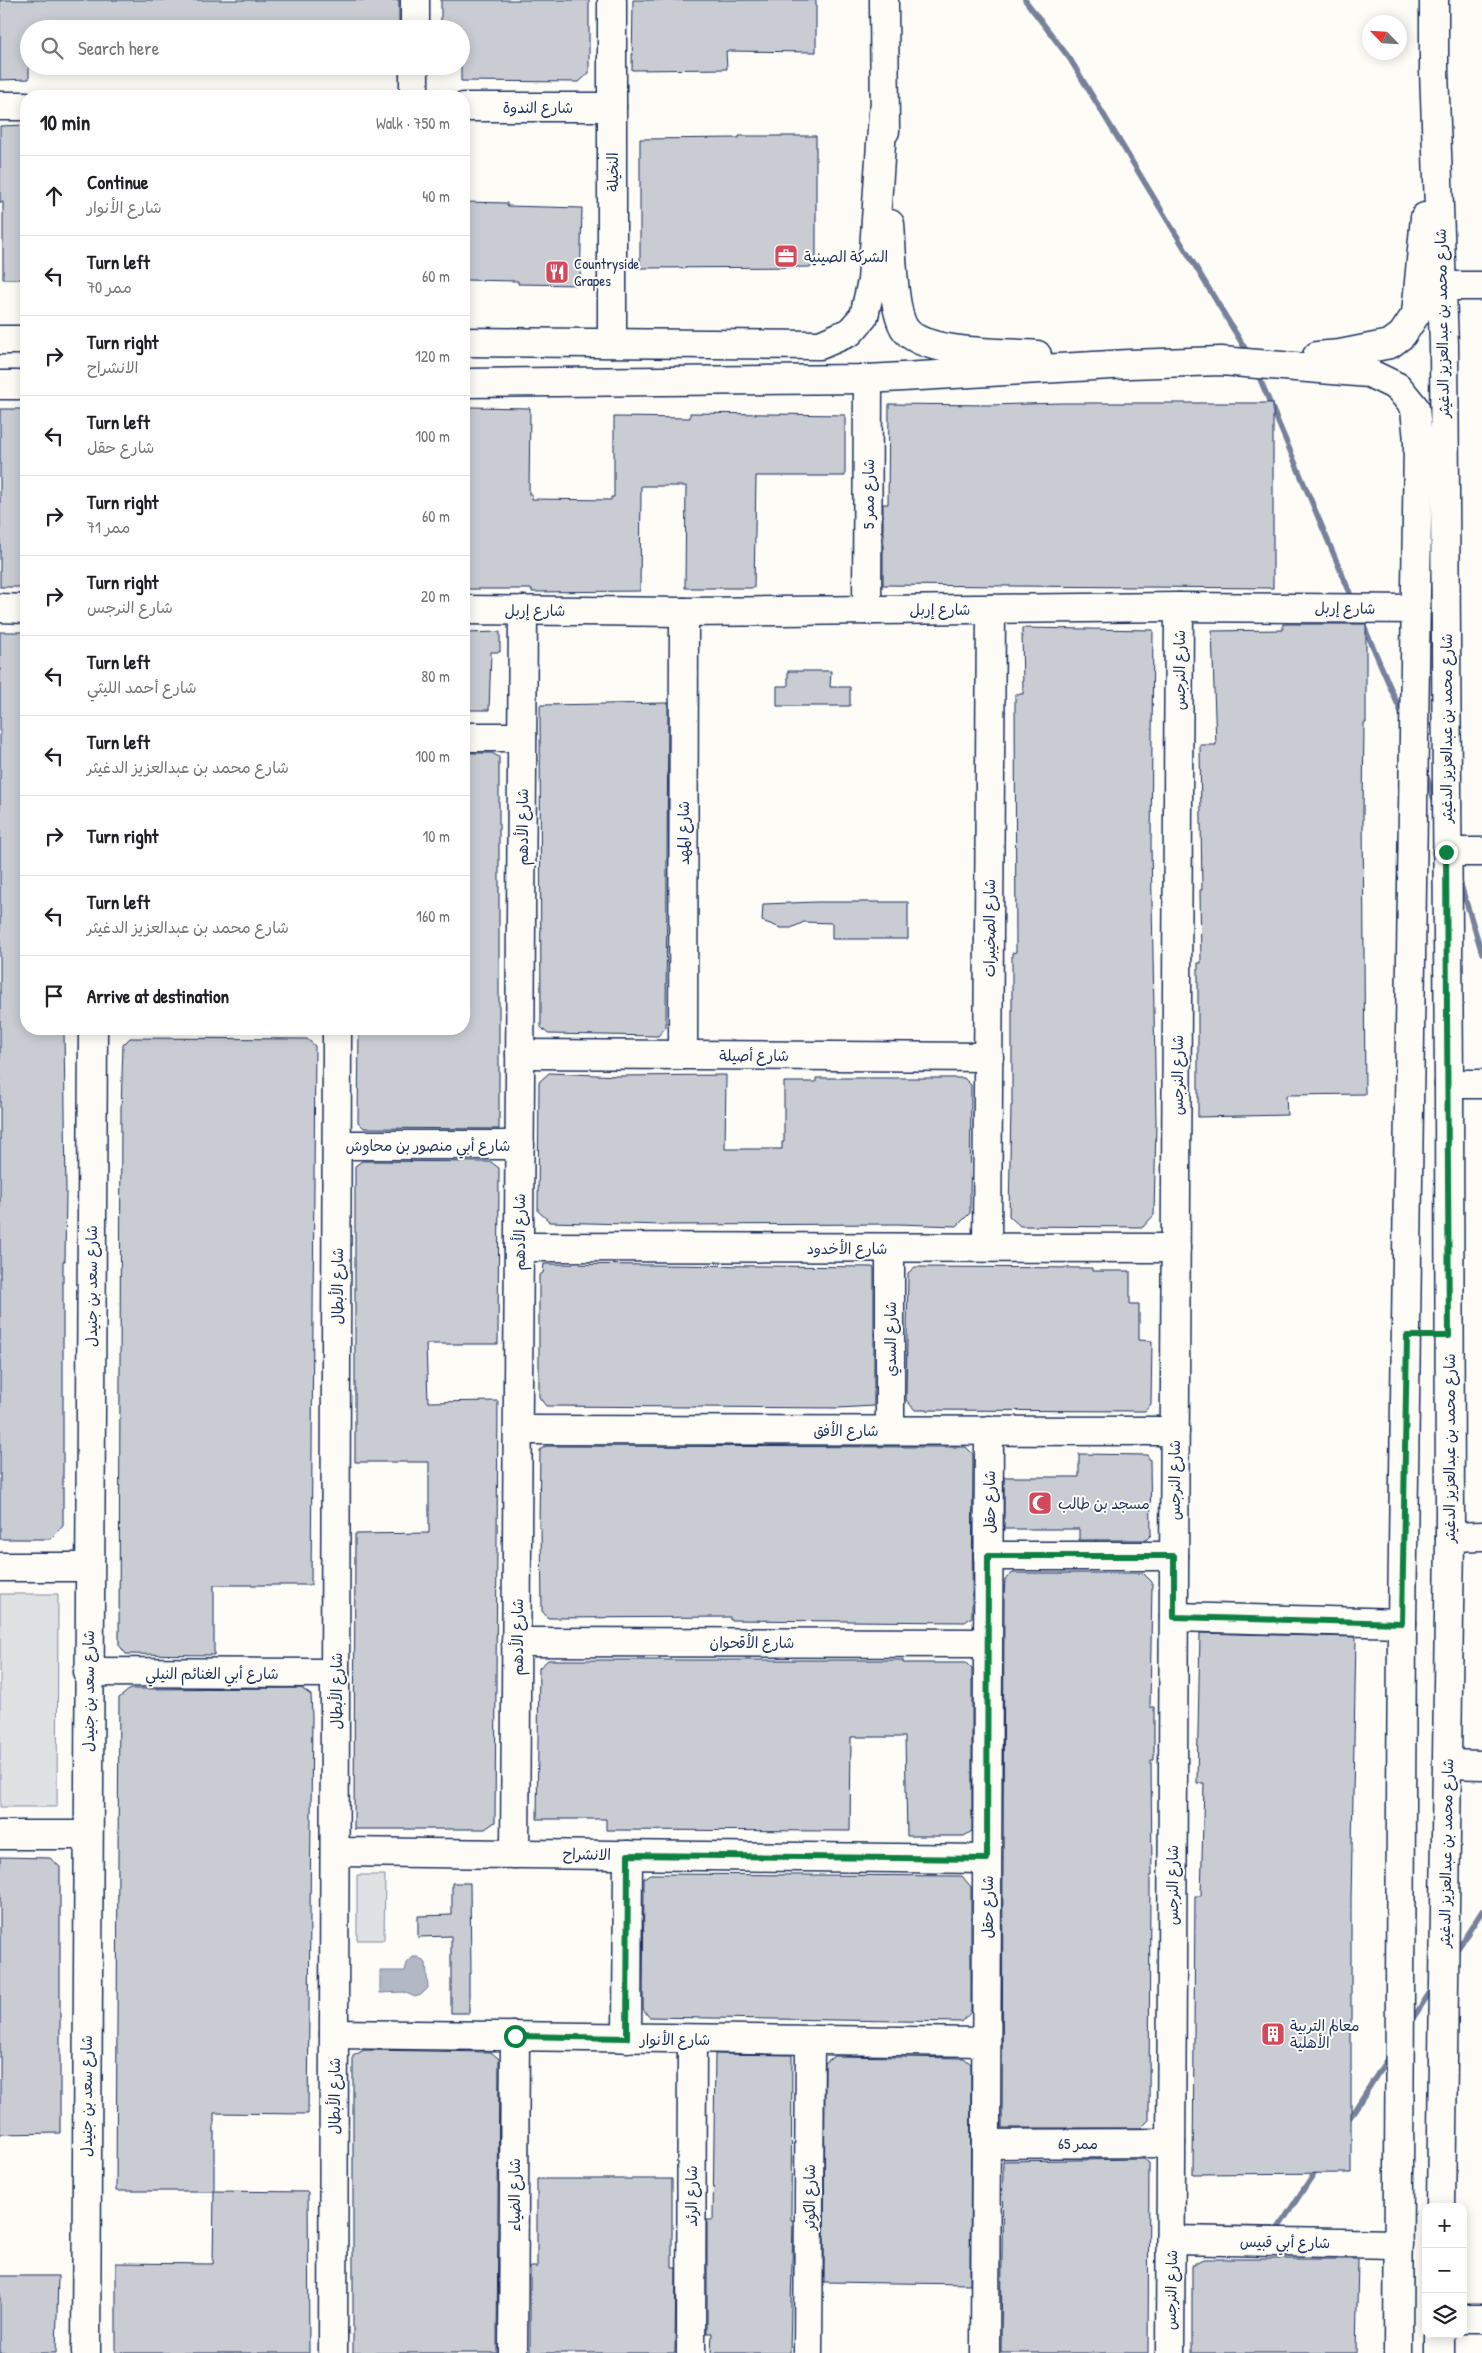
<!DOCTYPE html>
<meta charset="utf-8">
<style>
:root{--surface:#fff;--page:#f2f2f2;--text:#202124;--muted:#757577;--line:#e0e0e0}
body{margin:0;font-family:"Patrick Hand","Playpen Sans Arabic",sans-serif;background:var(--page);color:var(--text)}
.controls{position:absolute;right:15px;bottom:15px;display:grid;overflow:hidden;border-radius:10px;box-shadow:0 2px 12px #0003}
.controls button{width:45px;height:45px;display:grid;place-items:center;padding:0;border:0;border-bottom:1px solid var(--line);background:var(--surface);color:var(--text);font:25px sans-serif}
.compass{position:absolute;left:1362px;top:15px;width:45px;height:45px;border-radius:50%;background:var(--surface);box-shadow:0 2px 12px #0003;rotate:295deg}
.stop{position:absolute;width:15px;height:15px;margin:-11px;border:4px solid #0b8043;border-radius:50%;background:#fff}
.stop.end{background:#0b8043;border-color:#fff;box-shadow:0 1px 5px #0008}
.list{margin:0;padding:0;list-style:none}
h2{display:flex;justify-content:space-between;align-items:center;height:65px;margin:0;padding:0 20px;font-size:21px}
h2 small{font-size:16px;font-weight:400;color:var(--muted)}
.list li{display:grid;grid-template-columns:32px 1fr auto;gap:15px;align-items:center;box-sizing:border-box;height:80px;padding:0 20px;border-top:1px solid var(--line)}
.list b{display:block;font-size:19px;white-space:nowrap}
.list p{margin:0;font-size:16px;white-space:nowrap;color:var(--muted)}
.list em{font-size:16px;font-style:normal;color:var(--muted)}
.icon{flex:none;width:28px;height:28px;fill:none;stroke:currentColor;stroke-width:2;stroke-linecap:round;stroke-linejoin:round}
.map{position:relative;flex:none;width:1482px;height:2353px;overflow:hidden}
.search{position:absolute;background:var(--surface);box-shadow:0 2px 12px #0003;left:20px;top:20px;width:450px;height:55px;display:flex;align-items:center;gap:12px;box-sizing:border-box;padding:0 18px;border-radius:28px;color:var(--muted);font-size:19px}
.panel{position:absolute;background:var(--surface);box-shadow:0 2px 12px #0003;left:20px;top:90px;width:450px;height:945px;border-radius:20px}
.map>svg:first-child{display:block}
</style>
<div class="map">
<svg width="1482" height="2353" viewBox="0 0 1482 2353">
<rect width="100%" height="100%" fill="#fdfcf7"/>
<filter id="ink" filterUnits="userSpaceOnUse"><feTurbulence type="fractalNoise" baseFrequency=".02" numOctaves="2"/><feDisplacementMap in="SourceGraphic" scale="10" xChannelSelector="R" yChannelSelector="G"/><feConvolveMatrix kernelMatrix="1 2 1 2 8 2 1 2 1" color-interpolation-filters="sRGB"/></filter>
<g filter="url(#ink)">
<!-- green -->
<g fill="#e0e1e3" stroke="#7e88a0">
<path d="M 0,1594 L 58,1594 L 57,1807 L 0,1807 Z"/>
<path d="M 357,1875 L 385,1875 L 384,1940 L 357,1940 Z"/>
</g>
<!-- water -->
<path fill="#b3b8c5" stroke="#76819c" d="M 413,1957 L 418,1957 L 426,1963 L 428,1988 L 421,1995 L 415,1997 L 404,1992 L 380,1993 L 380,1971 L 405,1971 L 407,1963 Z"/>
<g fill="none" stroke-linecap="round" stroke-linejoin="round">
<!-- stream -->
<g stroke="#76819c" stroke-width="5.5">
<path d="M 1025,0 L 1070,59 L 1249,355"/>
<path d="M 1257,372 L 1350,593"/>
<path d="M 1363,624 L 1404,719"/>
<path d="M 1425,771 L 1435,803"/>
<path d="M 1460,882 L 1482,953"/>
<path d="M 1455,1953 L 1482,1911"/>
<path d="M 1410,2023 L 1434,1986"/>
<path d="M 1347,2122 L 1389,2056"/>
<path d="M 1275,2233 L 1318,2167"/>
</g>
</g>
<!-- building -->
<g fill="#c9ccd3" stroke="#1b2f5e">
<path d="M 0,0 L 399,0 L 399,29 L 29,29 L 29,79 L 0,80 Z"/>
<path d="M 441,0 L 589,0 L 589,73 L 579,82 L 461,81 L 461,29 L 441,29 Z"/>
<path d="M 633,0 L 816,0 L 816,52 L 726,51 L 727,69 L 632,70 Z"/>
<path d="M 26,125 L 26,279 L 3,279 L 3,202 L 0,203 L 0,126 Z"/>
<path d="M 739,136 L 816,136 L 816,267 L 640,268 L 640,139 L 739,138 Z"/>
<path d="M 464,202 L 507,203 L 507,206 L 582,208 L 580,285 L 518,284 L 518,281 L 464,280 Z"/>
<path d="M 1062,403 L 1273,403 L 1273,588 L 883,585 L 883,504 L 888,504 L 889,404 L 989,405 Z"/>
<path d="M 468,407 L 530,408 L 529,494 L 532,494 L 532,499 L 611,500 L 611,497 L 614,497 L 614,417 L 690,418 L 690,413 L 845,415 L 845,476 L 756,476 L 754,588 L 685,588 L 686,486 L 641,486 L 640,591 L 532,592 L 532,589 L 464,589 L 464,494 L 467,494 Z"/>
<rect x="0" y="409" width="26" height="178"/>
<path d="M 1283,624 L 1366,624 L 1366,723 L 1364,723 L 1363,812 L 1365,1094 L 1286,1095 L 1287,1115 L 1198,1117 L 1198,963 L 1201,963 L 1200,890 L 1202,890 L 1200,745 L 1216,745 L 1212,631 L 1283,630 Z"/>
<path d="M 1022,628 L 1153,630 L 1151,845 L 1156,1123 L 1154,1215 L 1143,1227 L 1020,1226 L 1009,1216 L 1011,1106 L 1012,1106 L 1012,953 L 1016,952 L 1015,694 L 1023,694 Z"/>
<path d="M 0,632 L 26,632 L 26,1029 L 64,1029 L 66,1193 L 65,1261 L 63,1261 L 63,1526 L 50,1539 L 0,1539 Z"/>
<path d="M 500,632 L 500,652 L 491,652 L 489,710 L 464,710 L 464,633 Z"/>
<path d="M 788,671 L 831,671 L 830,687 L 850,687 L 850,706 L 777,706 L 777,686 L 788,686 Z"/>
<path d="M 668,703 L 666,1027 L 658,1036 L 548,1034 L 541,1027 L 540,705 Z"/>
<path d="M 464,753 L 492,753 L 499,757 L 499,1129 L 364,1128 L 358,1122 L 359,1029 L 464,1029 Z"/>
<path d="M 817,902 L 908,902 L 908,939 L 832,939 L 832,923 L 804,922 L 791,928 L 781,928 L 762,921 L 763,904 Z"/>
<path d="M 130,1038 L 307,1039 L 315,1046 L 311,1585 L 214,1585 L 214,1655 L 126,1654 L 119,1645 L 121,1110 L 123,1045 Z"/>
<path d="M 549,1073 L 619,1076 L 726,1075 L 725,1149 L 782,1149 L 782,1142 L 784,1142 L 784,1082 L 816,1082 L 816,1078 L 964,1078 L 971,1085 L 970,1213 L 957,1226 L 899,1224 L 664,1225 L 550,1222 L 538,1211 L 539,1082 Z"/>
<path d="M 362,1161 L 491,1162 L 499,1168 L 498,1344 L 426,1344 L 428,1402 L 498,1401 L 495,1822 L 485,1829 L 354,1829 L 355,1534 L 429,1533 L 429,1462 L 355,1462 L 355,1166 Z"/>
<path d="M 544,1264 L 872,1267 L 874,1268 L 874,1406 L 838,1408 L 546,1406 L 539,1397 L 539,1275 L 543,1273 Z"/>
<path d="M 915,1267 L 1092,1268 L 1092,1271 L 1130,1271 L 1130,1304 L 1139,1304 L 1139,1340 L 1152,1341 L 1151,1404 L 1145,1411 L 915,1410 L 906,1400 L 908,1273 Z"/>
<path d="M 546,1446 L 966,1447 L 973,1454 L 972,1617 L 965,1622 L 730,1620 L 730,1617 L 548,1618 L 542,1611 L 541,1528 L 539,1528 L 540,1450 Z"/>
<path d="M 1079,1454 L 1147,1455 L 1150,1460 L 1151,1535 L 1146,1540 L 1079,1540 L 1079,1529 L 1004,1529 L 1004,1477 L 1079,1477 Z"/>
<path d="M 1013,1573 L 1143,1573 L 1152,1582 L 1150,1707 L 1154,1707 L 1154,1760 L 1151,1760 L 1152,1876 L 1150,1876 L 1149,2120 L 1141,2128 L 1002,2128 L 1004,1596 L 1005,1579 Z"/>
<path d="M 1200,1633 L 1356,1637 L 1351,1900 L 1351,2173 L 1193,2174 L 1195,1896 L 1201,1896 L 1204,1783 L 1197,1783 Z"/>
<path d="M 548,1660 L 903,1660 L 903,1663 L 966,1663 L 972,1669 L 972,1831 L 964,1836 L 907,1836 L 905,1737 L 851,1737 L 850,1831 L 606,1830 L 606,1819 L 537,1819 L 539,1668 Z"/>
<path d="M 301,1688 L 311,1695 L 312,1716 L 308,2114 L 214,2113 L 214,2191 L 116,2191 L 119,1698 L 130,1689 Z"/>
<path d="M 0,1857 L 50,1858 L 60,1867 L 60,2133 L 0,2134 Z"/>
<path d="M 650,1874 L 962,1876 L 971,1887 L 971,2012 L 962,2022 L 649,2017 L 643,2009 L 644,1878 Z"/>
<path d="M 452,1883 L 470,1883 L 471,1974 L 469,1974 L 469,2013 L 451,2013 L 451,1936 L 418,1937 L 418,1916 L 452,1915 Z"/>
<path d="M 364,2050 L 491,2052 L 499,2059 L 497,2353 L 353,2353 L 353,2056 Z"/>
<path d="M 715,2054 L 792,2055 L 791,2220 L 793,2220 L 790,2353 L 711,2353 L 712,2333 L 707,2333 L 707,2220 L 713,2220 Z"/>
<path d="M 834,2056 L 964,2058 L 971,2064 L 970,2284 L 824,2282 L 825,2063 Z"/>
<path d="M 1144,2159 L 1149,2163 L 1148,2353 L 1001,2353 L 1003,2161 Z"/>
<path d="M 537,2179 L 672,2179 L 672,2268 L 676,2268 L 675,2353 L 530,2353 L 530,2267 L 537,2267 Z"/>
<path d="M 214,2191 L 308,2192 L 309,2353 L 116,2353 L 116,2263 L 213,2264 Z"/>
<path d="M 1204,2259 L 1358,2259 L 1356,2353 L 1192,2353 L 1192,2265 Z"/>
<path d="M 0,2276 L 58,2276 L 56,2353 L 0,2353 Z"/>
</g>
<g fill="none" stroke-linecap="round" stroke-linejoin="round">
<!-- minor casing -->
<g stroke="#1b2f5e" stroke-width="31">
<g id="minor">
<path d="M 884,0 L 885,131"/>
<path d="M 1434,0 L 1434,70 L 1444,345 L 1449,1084 L 1450,1537 L 1441,2207"/>
<path d="M 415,29 L 415,0"/>
<path d="M 414,96 L 414,66"/>
<path d="M 0,106 L 26,106"/>
<path d="M 464,107 L 612,107"/>
<path d="M 890,224 C 892,247 892,311 905,329 C 923,355 1006,352 1037,355"/>
<path d="M 1443,286 L 1482,286"/>
<path d="M 0,340 L 26,340"/>
<path d="M 464,342 L 820,345 L 850,332 L 864,316 L 872,281 L 883,113"/>
<path d="M 612,343 L 612,0"/>
<path d="M 1317,356 L 1340,354 L 1390,344 L 1402,335 L 1416,314 L 1425,217"/>
<path d="M 464,383 L 868,379 L 1129,364 L 1221,361 L 1369,373 L 1398,387 L 1415,408 L 1418,441 L 1402,1623 L 1398,2353"/>
<path d="M 0,385 L 26,385"/>
<path d="M 0,608 L 26,609"/>
<path d="M 464,610 L 684,612 L 1179,607 L 1416,609"/>
<path d="M 867,610 L 868,379"/>
<path d="M 464,737 L 522,737"/>
<path d="M 1447,852 L 1482,852"/>
<path d="M 520,1054 L 989,1057"/>
<path d="M 683,1055 L 684,612"/>
<path d="M 1449,1084 L 1482,1084"/>
<path d="M 337,1145 L 520,1145"/>
<path d="M 519,1247 L 1176,1248"/>
<path d="M 987,1247 L 991,609"/>
<path d="M 890,1248 L 890,1430"/>
<path d="M 518,1430 L 1175,1431"/>
<path d="M 1450,1537 L 1482,1536"/>
<path d="M 988,1556 L 1174,1556"/>
<path d="M 0,1567 L 89,1567"/>
<path d="M 1174,1617 L 1402,1623"/>
<path d="M 516,1642 L 988,1643"/>
<path d="M 88,1672 L 335,1673"/>
<path d="M 1447,1764 L 1482,1765"/>
<path d="M 0,1835 L 87,1835"/>
<path d="M 336,1852 L 987,1859"/>
<path d="M 515,1854 L 523,610"/>
<path d="M 334,2034 L 986,2042"/>
<path d="M 627,2038 L 628,1855"/>
<path d="M 986,2144 L 1171,2143"/>
<path d="M 1171,2240 L 1399,2244"/>
<path d="M 1463,2319 L 1482,2319"/>
<path d="M 86,2353 L 93,1029"/>
<path d="M 333,2353 L 337,1029"/>
<path d="M 513,2353 L 515,2036"/>
<path d="M 691,2353 L 692,2039"/>
<path d="M 808,2353 L 810,2040"/>
<path d="M 985,2353 L 989,1430"/>
<path d="M 1170,2353 L 1179,607"/>
<path d="M 1440,2353 L 1440,2334"/>
</g>
</g>
<!-- minor -->
<use href="#minor" stroke="#fdfcf7" stroke-width="28"/>
</g>
</g>
<g fill="none" stroke-linecap="round" stroke-linejoin="round" filter="url(#ink)">
<!-- route -->
<path stroke="#0b8043" stroke-width="6" d="M 515,2036 L 627,2038 L 628,1855 L 987,1859 L 988,1556 L 1174,1556 L 1174,1617 L 1402,1623 L 1407,1336 L 1449,1336 L 1446,852"/>
</g>
<!-- icons -->
<defs>
<g id="office-square" transform="scale(1.25)"><rect x="-9" y="-9" width="18" height="18" rx="4" fill="#d1495b" stroke="#fdfcf7"/><path d="M-6-3h4V-5.5h4V-3h4V5H-6ZM-1-4.5V-3h2v-1.5ZM-6 0V1H6V0Z" fill="#fff"/></g>
<g id="restaurant-square" transform="scale(1.25)"><rect x="-9" y="-9" width="18" height="18" rx="4" fill="#d1495b" stroke="#fdfcf7"/><path d="M-5-6h1v4h1v-4h1v4h1v-4h1v5L-1.5 .5V6h-2V.5L-5-1ZM5-6V6H3V1.5H1.5Q1.5-4 5-6Z" fill="#fff"/></g>
<g id="mosque-square" transform="scale(1.25)"><rect x="-9" y="-9" width="18" height="18" rx="4" fill="#d1495b" stroke="#fdfcf7"/><path d="M3.5-4.9A6 6 0 1 0 3.5 4.9A5 5 0 1 1 3.5-4.9Z" fill="#fff"/></g>
<g id="building-square" transform="scale(1.25)"><rect x="-9" y="-9" width="18" height="18" rx="4" fill="#d1495b" stroke="#fdfcf7"/><path d="M-4-6H4V6H1V3H-1V6H-4ZM-2.5-4.3h1.7v1.8h-1.7ZM.8-4.3h1.7v1.8H.8ZM-2.5-1h1.7V.8h-1.7ZM.8-1h1.7V.8H.8Z" fill="#fff"/></g>
</defs>
<g fill-rule="evenodd">
<use href="#office-square" x="786" y="256"/>
<use href="#restaurant-square" x="557" y="272"/>
<use href="#mosque-square" x="1040" y="1503"/>
<use href="#building-square" x="1273" y="2034"/>
</g>
<g text-anchor="middle" dominant-baseline="central" stroke-width="4" stroke-linejoin="round" paint-order="stroke">
<!-- street labels -->
<g font-size="15" fill="#1b2f5e" stroke="#fdfcf7">
<text x="538" y="107">شارع الندوة</text>
<text transform="translate(612 172) rotate(-90)">النخيلة</text>
<text transform="translate(1442 323) rotate(-91)">شارع محمد بن عبدالعزيز الدغيثر</text>
<text transform="translate(868 494) rotate(-90)">شارع ممر 5</text>
<text transform="translate(1345 608) rotate(1)">شارع إربل</text>
<text x="940" y="609">شارع إربل</text>
<text x="535" y="610">شارع إربل</text>
<text transform="translate(1179 670) rotate(-90)">شارع النرجس</text>
<text transform="translate(1446 728) rotate(-90)">شارع محمد بن عبدالعزيز الدغيثر</text>
<text transform="translate(522 827) rotate(-90)">شارع الأدهم</text>
<text transform="translate(683 833) rotate(-90)">شارع المهد</text>
<text transform="translate(989 928) rotate(-90)">شارع الصخيبرات</text>
<text x="754" y="1055">شارع أصيلة</text>
<text transform="translate(1177 1075) rotate(-90)">شارع النرجس</text>
<text x="428" y="1145">شارع أبي منصور بن محاوش</text>
<text transform="translate(519 1232) rotate(-90)">شارع الأدهم</text>
<text x="847" y="1248">شارع الأخدود</text>
<text transform="translate(91 1286) rotate(-90)">شارع سعد بن جنيدل</text>
<text transform="translate(337 1286) rotate(-90)">شارع الأبطال</text>
<text transform="translate(890 1339) rotate(-90)">شارع السدي</text>
<text x="846" y="1430">شارع الأفق</text>
<text transform="translate(1449 1448) rotate(-90)">شارع محمد بن عبدالعزيز الدغيثر</text>
<text transform="translate(1174 1480) rotate(-90)">شارع النرجس</text>
<text transform="translate(989 1502) rotate(-90)">شارع حقل</text>
<text transform="translate(517 1637) rotate(-90)">شارع الأدهم</text>
<text x="752" y="1642">شارع الأقحوان</text>
<text x="212" y="1673">شارع أبي الغنائم النيلي</text>
<text transform="translate(88 1691) rotate(-90)">شارع سعد بن جنيدل</text>
<text transform="translate(336 1691) rotate(-90)">شارع الأبطال</text>
<text transform="translate(1446 1853) rotate(-89)">شارع محمد بن عبدالعزيز الدغيثر</text>
<text transform="translate(587 1854) rotate(1)">الانشراح</text>
<text transform="translate(1172 1885) rotate(-90)">شارع النرجس</text>
<text transform="translate(987 1907) rotate(-90)">شارع حقل</text>
<text x="675" y="2039">شارع الأنوار</text>
<text transform="translate(86 2096) rotate(-90)">شارع سعد بن جنيدل</text>
<text transform="translate(334 2096) rotate(-90)">شارع الأبطال</text>
<text x="1078" y="2143">ممر 65</text>
<text transform="translate(514 2195) rotate(-90)">شارع الضياء</text>
<text transform="translate(691 2196) rotate(-90)">شارع الرئد</text>
<text transform="translate(809 2197) rotate(-90)">شارع الكوثر</text>
<text transform="translate(1285 2242) rotate(1)">شارع أبي قبيس</text>
<text transform="translate(1171 2290) rotate(-89)">شارع النرجس</text>
</g>
<!-- poi labels -->
<g font-size="15" fill="#1b2f5e" stroke="#fdfcf7" text-anchor="start">
<text x="804" y="256">الشركة الصينية</text>
<text x="574" y="263">Countryside<tspan x="574" dy="17">Grapes</tspan></text>
<text x="1058" y="1503">مسجد بن طالب</text>
<text x="1290" y="2025">معالم التربية<tspan x="1290" dy="17">الأهلية</tspan></text>
</g>
</g>
</svg>
<div class="controls">
<button>+</button>
<button>−</button>
<button><svg class="icon" aria-label="layers" viewBox="0 0 24 24"><path d="M12 4l9 5-9 5-9-5zM3 14l9 5 9-5"/></svg></button>
</div>
<svg class="compass" viewBox="-18 -18 36 36"><path d="M0-13l5 13h-10z" fill="#e53935"/><path d="M0 13l5-13h-10z" fill="#757577"/></svg>
<div class="stop" style="left:515px;top:2036px"></div>
<div class="stop end" style="left:1446px;top:852px"></div>
<div class="search"><svg class="icon" aria-label="search" viewBox="0 0 24 24"><circle cx="10" cy="10" r="6"/><path d="M15 15l6 6"/></svg>Search here</div>
<section class="panel">
<h2>10 min<small>Walk · 750 m</small></h2>
<ul class="list">
<li><svg class="icon" aria-label="ahead" viewBox="0 0 24 24"><path d="M12 20V5M6 11l6-6 6 6"/></svg><div><b>Continue</b><p>شارع الأنوار</p></div><em>40 m</em></li>
<li><svg class="icon" aria-label="left" viewBox="0 0 24 24"><path d="M17 20v-9H6M10 6l-5 5 5 5"/></svg><div><b>Turn left</b><p>ممر 70</p></div><em>60 m</em></li>
<li><svg class="icon" aria-label="right" viewBox="0 0 24 24"><path d="M7 20v-9h11M14 6l5 5-5 5"/></svg><div><b>Turn right</b><p>الانشراح</p></div><em>120 m</em></li>
<li><svg class="icon" aria-label="left" viewBox="0 0 24 24"><path d="M17 20v-9H6M10 6l-5 5 5 5"/></svg><div><b>Turn left</b><p>شارع حقل</p></div><em>100 m</em></li>
<li><svg class="icon" aria-label="right" viewBox="0 0 24 24"><path d="M7 20v-9h11M14 6l5 5-5 5"/></svg><div><b>Turn right</b><p>ممر 71</p></div><em>60 m</em></li>
<li><svg class="icon" aria-label="right" viewBox="0 0 24 24"><path d="M7 20v-9h11M14 6l5 5-5 5"/></svg><div><b>Turn right</b><p>شارع النرجس</p></div><em>20 m</em></li>
<li><svg class="icon" aria-label="left" viewBox="0 0 24 24"><path d="M17 20v-9H6M10 6l-5 5 5 5"/></svg><div><b>Turn left</b><p>شارع أحمد الليثي</p></div><em>80 m</em></li>
<li><svg class="icon" aria-label="left" viewBox="0 0 24 24"><path d="M17 20v-9H6M10 6l-5 5 5 5"/></svg><div><b>Turn left</b><p>شارع محمد بن عبدالعزيز الدغيثر</p></div><em>100 m</em></li>
<li><svg class="icon" aria-label="right" viewBox="0 0 24 24"><path d="M7 20v-9h11M14 6l5 5-5 5"/></svg><div><b>Turn right</b></div><em>10 m</em></li>
<li><svg class="icon" aria-label="left" viewBox="0 0 24 24"><path d="M17 20v-9H6M10 6l-5 5 5 5"/></svg><div><b>Turn left</b><p>شارع محمد بن عبدالعزيز الدغيثر</p></div><em>160 m</em></li>
<li><svg class="icon" aria-label="arrive" viewBox="0 0 24 24"><path d="M6 21V4h12l-3 4 3 4H6"/></svg><div><b>Arrive at destination</b></div></li>
</ul>
</section>
</div>
